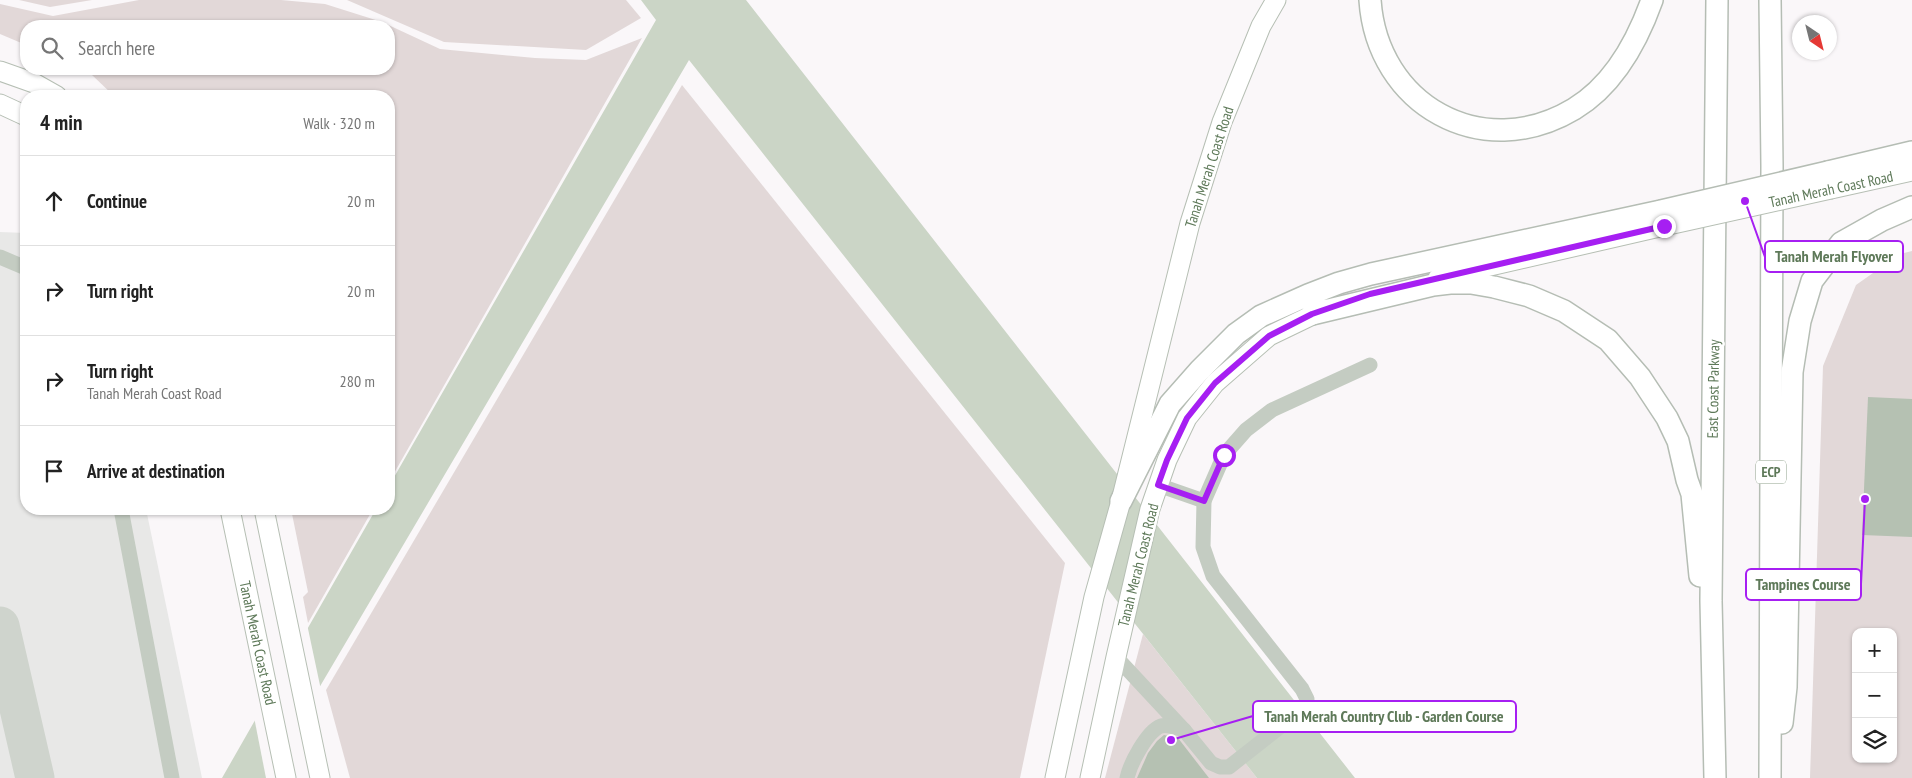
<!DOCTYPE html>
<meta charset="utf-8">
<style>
:root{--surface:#fff;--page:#f2f2f2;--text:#222;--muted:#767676;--line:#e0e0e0}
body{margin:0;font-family:"PT Sans Narrow",sans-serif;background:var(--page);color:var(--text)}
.controls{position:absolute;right:15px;bottom:15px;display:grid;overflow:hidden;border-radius:10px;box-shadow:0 1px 4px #0004}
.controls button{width:45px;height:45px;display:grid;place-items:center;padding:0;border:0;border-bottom:1px solid var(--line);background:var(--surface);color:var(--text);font:25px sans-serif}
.compass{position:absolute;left:1792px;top:15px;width:45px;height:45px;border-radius:50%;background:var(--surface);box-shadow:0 1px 4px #0004;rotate:145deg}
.stop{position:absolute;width:15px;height:15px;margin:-11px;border:4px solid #a61ff2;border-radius:50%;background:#fff}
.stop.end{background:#a61ff2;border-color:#fff;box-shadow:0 1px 5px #0008}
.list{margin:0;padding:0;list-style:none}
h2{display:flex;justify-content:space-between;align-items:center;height:65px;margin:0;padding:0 20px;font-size:21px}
h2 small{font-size:16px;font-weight:400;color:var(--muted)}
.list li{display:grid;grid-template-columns:32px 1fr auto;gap:15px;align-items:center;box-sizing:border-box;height:90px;padding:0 20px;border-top:1px solid var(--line)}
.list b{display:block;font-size:19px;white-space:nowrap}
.list p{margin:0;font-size:16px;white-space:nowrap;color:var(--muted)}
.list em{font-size:16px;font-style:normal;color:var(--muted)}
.icon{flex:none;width:28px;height:28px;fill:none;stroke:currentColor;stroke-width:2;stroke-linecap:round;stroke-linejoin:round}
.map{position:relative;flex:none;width:1912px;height:778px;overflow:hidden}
.search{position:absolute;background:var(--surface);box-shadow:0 1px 4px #0004;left:20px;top:20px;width:375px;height:55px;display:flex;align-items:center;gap:12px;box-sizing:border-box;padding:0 18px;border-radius:20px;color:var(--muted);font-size:19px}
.panel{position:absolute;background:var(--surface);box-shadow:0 1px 4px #0004;left:20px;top:90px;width:375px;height:425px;border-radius:20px}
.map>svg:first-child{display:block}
</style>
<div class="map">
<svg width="1912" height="778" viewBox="0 0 1912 778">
<rect width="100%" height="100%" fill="#faf7f9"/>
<!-- built -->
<path fill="#e8e8e7" d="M 0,232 L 26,233 L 26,509 L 146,509 L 202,778 L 0,778 Z"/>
<!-- green -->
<g fill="#e2d8d8" fill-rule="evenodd">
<path d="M 19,0 L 92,0 L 50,7 Z"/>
<path d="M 139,0 L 281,0 L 325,4 L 382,22 L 440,49 L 535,58 L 586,60 L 642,38 L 389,482 L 389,96 L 114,96 L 92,75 L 78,69 L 389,69 L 389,26 L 26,26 L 26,45 L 0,34 L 0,4 L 53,16 Z"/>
<path d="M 347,0 L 626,0 L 641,18 L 586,50 L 444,42 Z"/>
<path d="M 682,85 L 1065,563 L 1020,778 L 350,778 L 326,690 Z"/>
<path d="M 1912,251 L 1912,778 L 1810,778 L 1823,366 L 1856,285 L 1900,254 ZM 1856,632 L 1893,632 L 1893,759 L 1856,759 Z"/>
<path d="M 291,509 L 373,509 L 308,623 L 303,597 L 308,592 Z"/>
<path d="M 1143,634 L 1257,778 L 1105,778 Z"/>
</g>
<!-- water -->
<path fill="#cbd5c6" d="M 641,0 L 746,0 L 1355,778 L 1257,778 L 689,60 L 266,778 L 222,778 L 376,509 L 389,509 L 389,486 L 656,20 Z"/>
<!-- pier -->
<path fill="#faf7f9" d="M 307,624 L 321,690 L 269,778 L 266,778 L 254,717 Z"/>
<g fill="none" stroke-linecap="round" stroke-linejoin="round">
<!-- taxiway -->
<path stroke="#cfd4cd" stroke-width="39" d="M 0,626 L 35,778"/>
</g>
<!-- building -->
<g fill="#b5c1b2">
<path d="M 1868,397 L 1912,399 L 1912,537 L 1862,535 Z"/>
<path d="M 1164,735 L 1178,738 L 1209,778 L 1137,778 L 1148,753 L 1157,741 Z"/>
</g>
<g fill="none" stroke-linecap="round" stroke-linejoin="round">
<!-- major casing -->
<g stroke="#b6bfb4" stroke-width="21">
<g id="major">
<path d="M 0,71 L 34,83 L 57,96"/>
<path d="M 0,104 L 26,116"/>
<path d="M 1831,189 L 1912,171"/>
<path d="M 1438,278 L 1664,226"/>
<path d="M 230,509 L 286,778"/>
<path d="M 264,509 L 320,778"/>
<path d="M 1055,778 L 1094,597 L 1121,501 L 1190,223 L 1222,122 L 1261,26 L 1276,0"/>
<path d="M 1090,778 L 1116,657 L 1150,509 L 1167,460 L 1187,418 L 1215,383 L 1269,336 L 1325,309"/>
</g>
</g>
<!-- highway casing -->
<g stroke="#b5bdb4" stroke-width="24">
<g id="highway">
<path d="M 1370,0 C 1377,105 1482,164 1574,109 C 1614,85 1637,42 1652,0"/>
<path d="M 1828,172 L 1912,152"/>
<path d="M 1312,314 L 1433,285 L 1450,283 L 1471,283 L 1494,287 L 1529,296 L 1564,311 L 1608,340 L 1640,377 L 1667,418 L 1678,441 L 1687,480 L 1692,494 L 1700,576"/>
<path d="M 1121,501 L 1170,404 L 1200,370 L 1236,334 L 1261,316 L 1308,295 L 1339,283 L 1371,274 L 1661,211"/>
<path d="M 1782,723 L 1786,687 L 1792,372 L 1800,321 L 1812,281 L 1841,243 L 1882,220 L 1912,207"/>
<path d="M 1715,778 L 1711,601 L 1717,0"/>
<path d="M 1770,778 L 1772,166 L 1770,0"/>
</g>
</g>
<!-- minor -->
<g stroke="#c4ccc2" stroke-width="15">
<path d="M 0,257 L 26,268"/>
<path d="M 1158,485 L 1204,501"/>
<path d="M 121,509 L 172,778"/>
<path d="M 1116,657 L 1184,730 L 1211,763 L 1220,767 L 1229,767 L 1304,708 L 1307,699 L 1302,689 L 1213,576 L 1203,547 L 1204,501 L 1224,455 L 1246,430 L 1272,410 L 1370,365"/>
<path d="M 1127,778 C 1130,764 1147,731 1161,726 C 1168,724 1177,728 1184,730"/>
</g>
<!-- major -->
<use href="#major" stroke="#fff" stroke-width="19"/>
<!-- highway -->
<use href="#highway" stroke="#fff" stroke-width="21"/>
<!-- major-bridge casing -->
<g stroke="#b6bfb4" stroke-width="21" stroke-linecap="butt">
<path id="major-bridge" d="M 1664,226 L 1831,189"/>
</g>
<!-- highway-bridge casing -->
<g stroke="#b5bdb4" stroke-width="24" stroke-linecap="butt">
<path id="highway-bridge" d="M 1661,211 L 1828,172"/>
</g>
<!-- major-bridge -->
<use href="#major-bridge" stroke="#fff" stroke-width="19"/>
<!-- highway-bridge -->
<use href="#highway-bridge" stroke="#fff" stroke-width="21"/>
</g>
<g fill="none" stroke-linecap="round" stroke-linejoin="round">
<!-- route -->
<path stroke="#a61ff2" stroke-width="6" d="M 1224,455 L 1204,501 L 1158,485 L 1167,460 L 1187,418 L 1215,383 L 1269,336 L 1312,314 L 1370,294 L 1664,226"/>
</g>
<g text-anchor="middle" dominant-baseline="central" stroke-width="5" stroke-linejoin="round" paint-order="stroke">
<!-- shield labels -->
<rect fill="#fff" stroke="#8ea18b" stroke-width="1" x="1756" y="460.5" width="30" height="23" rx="4"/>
<g font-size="14" font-weight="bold" fill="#5e7959">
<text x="1771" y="472">ECP</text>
</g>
<!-- street labels -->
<g font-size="15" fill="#5e7959" stroke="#fff">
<text transform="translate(1209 167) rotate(-72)">Tanah Merah Coast Road</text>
<text transform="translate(1831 189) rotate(-12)">Tanah Merah Coast Road</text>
<text transform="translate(1713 389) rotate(-89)">East Coast Parkway</text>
<text transform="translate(1138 565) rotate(-76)">Tanah Merah Coast Road</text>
<text transform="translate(258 643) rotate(78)">Tanah Merah Coast Road</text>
</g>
</g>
<!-- callouts -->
<path fill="none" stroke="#a61ff2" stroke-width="2" d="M1745 201L1765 257M1865 499L1861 584M1171 740L1253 716"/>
<g fill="#a61ff2" stroke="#fff" stroke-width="2">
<circle cx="1745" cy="201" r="5"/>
<circle cx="1865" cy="499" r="5"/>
<circle cx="1171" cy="740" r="5"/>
</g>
<g fill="#fff" stroke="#a61ff2" stroke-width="2">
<rect x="1765" y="241" width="138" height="31" rx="5"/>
<rect x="1746" y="569" width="115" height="31" rx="5"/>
<rect x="1253" y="701" width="263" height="31" rx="5"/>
</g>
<g font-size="16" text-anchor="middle" font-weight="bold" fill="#5e7959">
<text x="1834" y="262">Tanah Merah Flyover</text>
<text x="1803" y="590">Tampines Course</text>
<text x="1384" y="722">Tanah Merah Country Club - Garden Course</text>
</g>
</svg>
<div class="controls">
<button>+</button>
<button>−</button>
<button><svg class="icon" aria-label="layers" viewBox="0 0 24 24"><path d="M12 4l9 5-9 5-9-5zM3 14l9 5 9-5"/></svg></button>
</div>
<svg class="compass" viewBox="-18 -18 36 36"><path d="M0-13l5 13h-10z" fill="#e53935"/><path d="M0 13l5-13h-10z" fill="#767676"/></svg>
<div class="stop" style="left:1224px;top:455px"></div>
<div class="stop end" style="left:1664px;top:226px"></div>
<div class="search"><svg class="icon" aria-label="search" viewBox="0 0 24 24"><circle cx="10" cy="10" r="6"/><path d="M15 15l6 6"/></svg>Search here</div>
<section class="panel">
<h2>4 min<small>Walk · 320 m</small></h2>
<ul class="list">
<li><svg class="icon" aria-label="ahead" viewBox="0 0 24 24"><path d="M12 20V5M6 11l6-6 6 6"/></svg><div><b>Continue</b></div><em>20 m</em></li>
<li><svg class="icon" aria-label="right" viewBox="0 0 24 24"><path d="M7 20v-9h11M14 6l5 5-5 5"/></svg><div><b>Turn right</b></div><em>20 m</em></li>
<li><svg class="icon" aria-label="right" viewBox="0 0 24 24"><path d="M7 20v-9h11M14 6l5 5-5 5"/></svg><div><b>Turn right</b><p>Tanah Merah Coast Road</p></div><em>280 m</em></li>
<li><svg class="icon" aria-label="arrive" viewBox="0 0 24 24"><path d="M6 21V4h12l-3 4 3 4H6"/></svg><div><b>Arrive at destination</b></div></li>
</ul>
</section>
</div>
